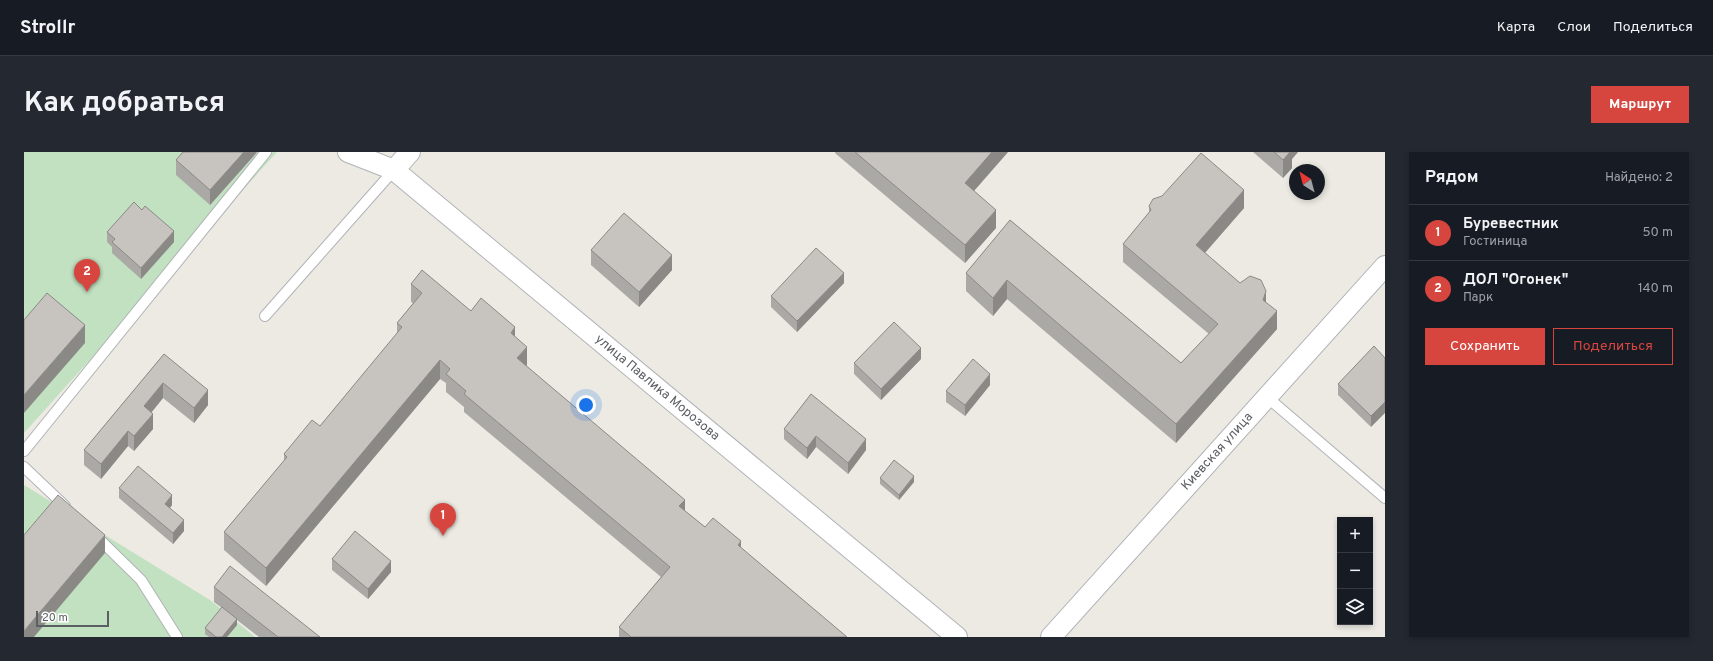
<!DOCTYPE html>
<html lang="ru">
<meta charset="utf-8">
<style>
:root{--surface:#171b24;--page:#242831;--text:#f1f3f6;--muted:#9ea1a6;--line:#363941;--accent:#d7463e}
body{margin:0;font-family:Overpass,sans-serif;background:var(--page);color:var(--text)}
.controls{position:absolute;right:12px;bottom:12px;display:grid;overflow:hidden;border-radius:0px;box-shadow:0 2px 6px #0003}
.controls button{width:36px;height:36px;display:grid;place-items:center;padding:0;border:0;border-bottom:1px solid var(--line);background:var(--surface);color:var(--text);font:20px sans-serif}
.compass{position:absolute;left:1265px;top:12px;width:36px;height:36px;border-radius:50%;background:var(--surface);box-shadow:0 2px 6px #0003;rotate:324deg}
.scale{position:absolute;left:12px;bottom:10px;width:73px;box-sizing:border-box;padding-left:4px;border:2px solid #5b5e62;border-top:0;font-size:11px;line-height:14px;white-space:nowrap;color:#5b5e62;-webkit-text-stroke:3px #fff;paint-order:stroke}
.you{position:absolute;left:562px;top:253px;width:14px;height:14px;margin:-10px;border:3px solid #fff;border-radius:50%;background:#1a73e8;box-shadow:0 0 0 6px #1a73e833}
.badge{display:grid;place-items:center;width:26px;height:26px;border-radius:50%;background:var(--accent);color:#fff;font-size:13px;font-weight:700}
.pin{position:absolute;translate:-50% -33px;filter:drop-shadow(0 1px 2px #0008)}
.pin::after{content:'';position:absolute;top:21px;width:14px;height:12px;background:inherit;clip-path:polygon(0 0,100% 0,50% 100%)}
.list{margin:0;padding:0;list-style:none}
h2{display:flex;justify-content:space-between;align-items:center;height:52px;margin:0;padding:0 16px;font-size:17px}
h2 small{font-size:13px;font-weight:400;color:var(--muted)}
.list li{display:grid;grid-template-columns:26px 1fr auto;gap:12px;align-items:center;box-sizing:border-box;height:56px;padding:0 16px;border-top:1px solid var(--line)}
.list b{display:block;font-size:15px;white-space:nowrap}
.list p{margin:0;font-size:13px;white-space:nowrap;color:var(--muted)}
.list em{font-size:13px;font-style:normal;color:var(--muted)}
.actions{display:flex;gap:8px;padding:12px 16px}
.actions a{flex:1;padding:9px 0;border:1px solid var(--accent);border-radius:0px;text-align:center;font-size:14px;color:var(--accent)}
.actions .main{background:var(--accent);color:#fff}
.icon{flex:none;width:22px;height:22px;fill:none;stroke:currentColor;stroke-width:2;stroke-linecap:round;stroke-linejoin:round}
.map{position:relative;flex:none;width:1361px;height:485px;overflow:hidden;border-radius:0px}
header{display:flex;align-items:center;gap:24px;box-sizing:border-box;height:56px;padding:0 20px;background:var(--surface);border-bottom:1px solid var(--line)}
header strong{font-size:19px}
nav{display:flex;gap:22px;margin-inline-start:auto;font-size:14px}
.intro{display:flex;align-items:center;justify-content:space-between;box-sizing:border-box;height:96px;padding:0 24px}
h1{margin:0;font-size:28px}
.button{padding:10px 18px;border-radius:0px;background:var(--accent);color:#fff;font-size:14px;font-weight:700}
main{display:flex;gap:24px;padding:0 24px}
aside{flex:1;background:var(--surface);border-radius:0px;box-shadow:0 2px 6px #0003}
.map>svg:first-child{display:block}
</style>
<header>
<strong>Strollr</strong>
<nav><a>Карта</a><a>Слои</a><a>Поделиться</a></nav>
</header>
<div class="intro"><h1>Как добраться</h1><a class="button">Маршрут</a></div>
<main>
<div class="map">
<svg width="1361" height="485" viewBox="0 0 1361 485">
<rect width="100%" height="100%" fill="#eceae3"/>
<!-- green -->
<g fill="#c2e1c1">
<path d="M 0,0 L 253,0 L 0,281 Z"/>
<path d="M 0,333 L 186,448 L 231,485 L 0,485 Z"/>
</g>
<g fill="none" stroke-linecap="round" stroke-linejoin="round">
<!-- service casing -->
<g stroke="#b0b3b7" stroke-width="12">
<g id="service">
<path d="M 241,164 L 370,18"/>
<path d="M 1243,245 L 1361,346"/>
<path d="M 0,299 L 242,0"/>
<path d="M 0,315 L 41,354"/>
<path d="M 72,384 L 117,428 L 153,485"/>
</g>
</g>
<!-- minor casing -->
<g stroke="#b0b3b7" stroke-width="22">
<g id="minor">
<path id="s1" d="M 324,0 L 370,18 L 933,485"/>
<path d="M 370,18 L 386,0"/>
<path id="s2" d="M 1027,485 L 1361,114"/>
</g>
</g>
<!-- service -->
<use href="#service" stroke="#fff" stroke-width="10"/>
<!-- minor -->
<use href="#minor" stroke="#fff" stroke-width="20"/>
</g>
<!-- wall -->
<g fill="#aba9a5">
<path d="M 233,0 L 186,53 L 152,23 L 152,8 Z"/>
<path d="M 811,0 L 984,0 L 950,39 L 972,76 L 941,111 L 811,1 Z"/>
<path d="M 1229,0 L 1274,0 L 1268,7 L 1268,16 L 1259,26 Z"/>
<path d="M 1125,54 L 1220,56 L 1181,101 L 1216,131 L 1242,150 L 1253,177 L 1152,291 L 983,147 L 969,164 L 942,139 L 942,121 L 986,68 L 1157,211 L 1185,182 L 1099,110 L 1099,92 L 1125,61 Z"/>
<path d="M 83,80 L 150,90 L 117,127 L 88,101 L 88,95 L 83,90 Z"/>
<path d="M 567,98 L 648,118 L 615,155 L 567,113 Z"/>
<path d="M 820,131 L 773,180 L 747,155 L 747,144 Z"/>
<path d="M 387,132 L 447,159 L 491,184 L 503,213 L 502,214 L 661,359 L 681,375 L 717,396 L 823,485 L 595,485 L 595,475 L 637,425 L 440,260 L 440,255 L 422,240 L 422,231 L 416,227 L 242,434 L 200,398 L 200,380 L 260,309 L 260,302 L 296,274 L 373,182 L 373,171 L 389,151 L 387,150 Z"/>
<path d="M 140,202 L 184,253 L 170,271 L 139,246 L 128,260 L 129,277 L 110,299 L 104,294 L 77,327 L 60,313 L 60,298 Z"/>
<path d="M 1361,206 L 1347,275 L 1314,243 L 1314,232 Z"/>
<path d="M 897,207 L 857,248 L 830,222 L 830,211 Z"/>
<path d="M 966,233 L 941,264 L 922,250 L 922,239 Z"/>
<path d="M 787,242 L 842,298 L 824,322 L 792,295 L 783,307 L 760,287 L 760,277 Z"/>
<path d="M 856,326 L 890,330 L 875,348 L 856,332 Z"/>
<path d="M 95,336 L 148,353 L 146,356 L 160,379 L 149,392 L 95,346 Z"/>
<path d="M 308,407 L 367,420 L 344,447 L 308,418 Z"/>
<path d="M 190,435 L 296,485 L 235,485 L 213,468 L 213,473 L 203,485 L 185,485 L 181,482 L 181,476 L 198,456 L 190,450 Z"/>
</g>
<!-- shaded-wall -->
<g fill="#8b8986">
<path d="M 220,0 L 233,0 L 186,53 L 186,38 Z"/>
<path d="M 968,0 L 984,0 L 941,49 L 941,31 Z"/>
<path d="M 1266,0 L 1274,0 L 1268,7 L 1268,16 L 1259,26 L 1259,8 Z"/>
<path d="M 1220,38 L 1220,56 L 1172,111 L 1172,93 Z"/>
<path d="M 972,58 L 972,76 L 941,111 L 941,93 Z"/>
<path d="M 150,79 L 150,90 L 117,127 L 117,116 Z"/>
<path d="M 648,103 L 648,118 L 615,155 L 615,140 Z"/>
<path d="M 820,121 L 820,131 L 773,180 L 773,169 Z"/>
<path d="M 983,128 L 983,147 L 969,164 L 969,146 Z"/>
<path d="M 1242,139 L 1242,157 L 1239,148 Z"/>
<path d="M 1253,159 L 1253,177 L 1152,291 L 1152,272 Z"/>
<path d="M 61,173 L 61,191 L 0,261 L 0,243 Z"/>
<path d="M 491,175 L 491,193 L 487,181 Z"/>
<path d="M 503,195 L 503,213 L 493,225 L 493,206 Z"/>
<path d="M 897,196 L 897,207 L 857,248 L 857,237 Z"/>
<path d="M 416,208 L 416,227 L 242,434 L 242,416 Z"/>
<path d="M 966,222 L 966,233 L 941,264 L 941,253 Z"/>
<path d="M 139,231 L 139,246 L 120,269 L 120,254 Z"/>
<path d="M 184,238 L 184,253 L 170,271 L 170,256 Z"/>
<path d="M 1361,250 L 1361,261 L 1347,275 L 1347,264 Z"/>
<path d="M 129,262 L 129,277 L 110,299 L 110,284 Z"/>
<path d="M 104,279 L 104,294 L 77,327 L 77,312 Z"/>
<path d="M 792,284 L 792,295 L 783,307 L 783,296 Z"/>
<path d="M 842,287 L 842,298 L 824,322 L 824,311 Z"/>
<path d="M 890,324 L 890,330 L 875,348 L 875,343 Z"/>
<path d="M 148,343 L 148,353 L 141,362 L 141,352 Z"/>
<path d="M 661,348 L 661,366 L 655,354 Z"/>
<path d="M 160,368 L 160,379 L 149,392 L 149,381 Z"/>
<path d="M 81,383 L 81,401 L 10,485 L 0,485 L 0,479 Z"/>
<path d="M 717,389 L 717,407 L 714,393 Z"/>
<path d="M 367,409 L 367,420 L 344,447 L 344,437 Z"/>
<path d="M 213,467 L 213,473 L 203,485 L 198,485 Z"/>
</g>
<!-- building -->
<g fill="#c7c4c0" stroke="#8b8986">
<path d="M 159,0 L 220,0 L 186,38 L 152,8 Z"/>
<path d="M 831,0 L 968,0 L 941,31 L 972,58 L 941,93 Z"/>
<path d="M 1250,0 L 1266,0 L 1259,8 Z"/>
<path d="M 1177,1 L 1220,38 L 1172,93 L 1216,131 L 1226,124 L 1237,128 L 1242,139 L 1239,148 L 1253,159 L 1152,272 L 983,128 L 969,146 L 942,121 L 986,68 L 1157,211 L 1194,172 L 1099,92 L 1127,58 L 1125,54 L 1129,47 L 1138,44 Z"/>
<path d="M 110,50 L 118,58 L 121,54 L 150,79 L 117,116 L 88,90 L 91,87 L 83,80 Z"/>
<path d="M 600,61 L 648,103 L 615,140 L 567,98 Z"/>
<path d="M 792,96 L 820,121 L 773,169 L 747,144 Z"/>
<path d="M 398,118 L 447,159 L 457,146 L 491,175 L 487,181 L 503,195 L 493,206 L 661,348 L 655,354 L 681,375 L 689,366 L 717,389 L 714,393 L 823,485 L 607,485 L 595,475 L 646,415 L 440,242 L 442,239 L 422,222 L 426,217 L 416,208 L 242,416 L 200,380 L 263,305 L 260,302 L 288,268 L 296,274 L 378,175 L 373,171 L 398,141 L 387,132 Z"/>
<path d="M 23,141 L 61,173 L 0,243 L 0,168 Z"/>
<path d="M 870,170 L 897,196 L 857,237 L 830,211 Z"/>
<path d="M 1350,194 L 1361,206 L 1361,250 L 1347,264 L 1314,232 Z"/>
<path d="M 140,202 L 184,238 L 170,256 L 139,231 L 120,254 L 129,262 L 110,284 L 104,279 L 77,312 L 60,298 Z"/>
<path d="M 949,207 L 966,222 L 941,253 L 922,239 Z"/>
<path d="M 787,242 L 842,287 L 824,311 L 792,284 L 783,296 L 760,277 Z"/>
<path d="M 870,308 L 890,324 L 875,343 L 856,326 Z"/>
<path d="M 114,314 L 148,343 L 141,352 L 160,368 L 149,381 L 95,336 Z"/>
<path d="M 34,343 L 81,383 L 0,479 L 0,383 Z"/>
<path d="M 331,379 L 367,409 L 344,437 L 308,407 Z"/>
<path d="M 206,414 L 296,485 L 254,485 L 190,435 Z"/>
<path d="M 198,455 L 213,467 L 198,485 L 192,485 L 181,476 Z"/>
</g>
<g text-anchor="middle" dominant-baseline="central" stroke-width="3" stroke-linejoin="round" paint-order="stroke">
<!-- street labels -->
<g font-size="13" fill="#5b5e62" stroke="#fff">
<text stroke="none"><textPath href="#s1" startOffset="391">улица Павлика Морозова</textPath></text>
<text stroke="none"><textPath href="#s2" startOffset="249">Киевская улица</textPath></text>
</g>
</g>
</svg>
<div class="controls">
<button>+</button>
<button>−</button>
<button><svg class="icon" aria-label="layers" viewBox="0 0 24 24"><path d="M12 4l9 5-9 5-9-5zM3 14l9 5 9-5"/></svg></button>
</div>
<svg class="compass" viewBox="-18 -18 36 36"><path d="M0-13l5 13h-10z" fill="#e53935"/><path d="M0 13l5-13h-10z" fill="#9ea1a6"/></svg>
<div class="scale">20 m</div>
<div class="you"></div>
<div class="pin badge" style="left:419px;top:384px">1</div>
<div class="pin badge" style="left:63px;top:140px">2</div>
</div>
<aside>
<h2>Рядом<small>Найдено: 2</small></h2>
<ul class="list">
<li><span class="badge">1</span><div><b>Буревестник</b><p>Гостиница</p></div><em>50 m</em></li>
<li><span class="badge">2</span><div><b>ДОЛ &quot;Огонек&quot;</b><p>Парк</p></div><em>140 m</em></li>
</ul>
<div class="actions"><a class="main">Сохранить</a><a>Поделиться</a></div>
</aside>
</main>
